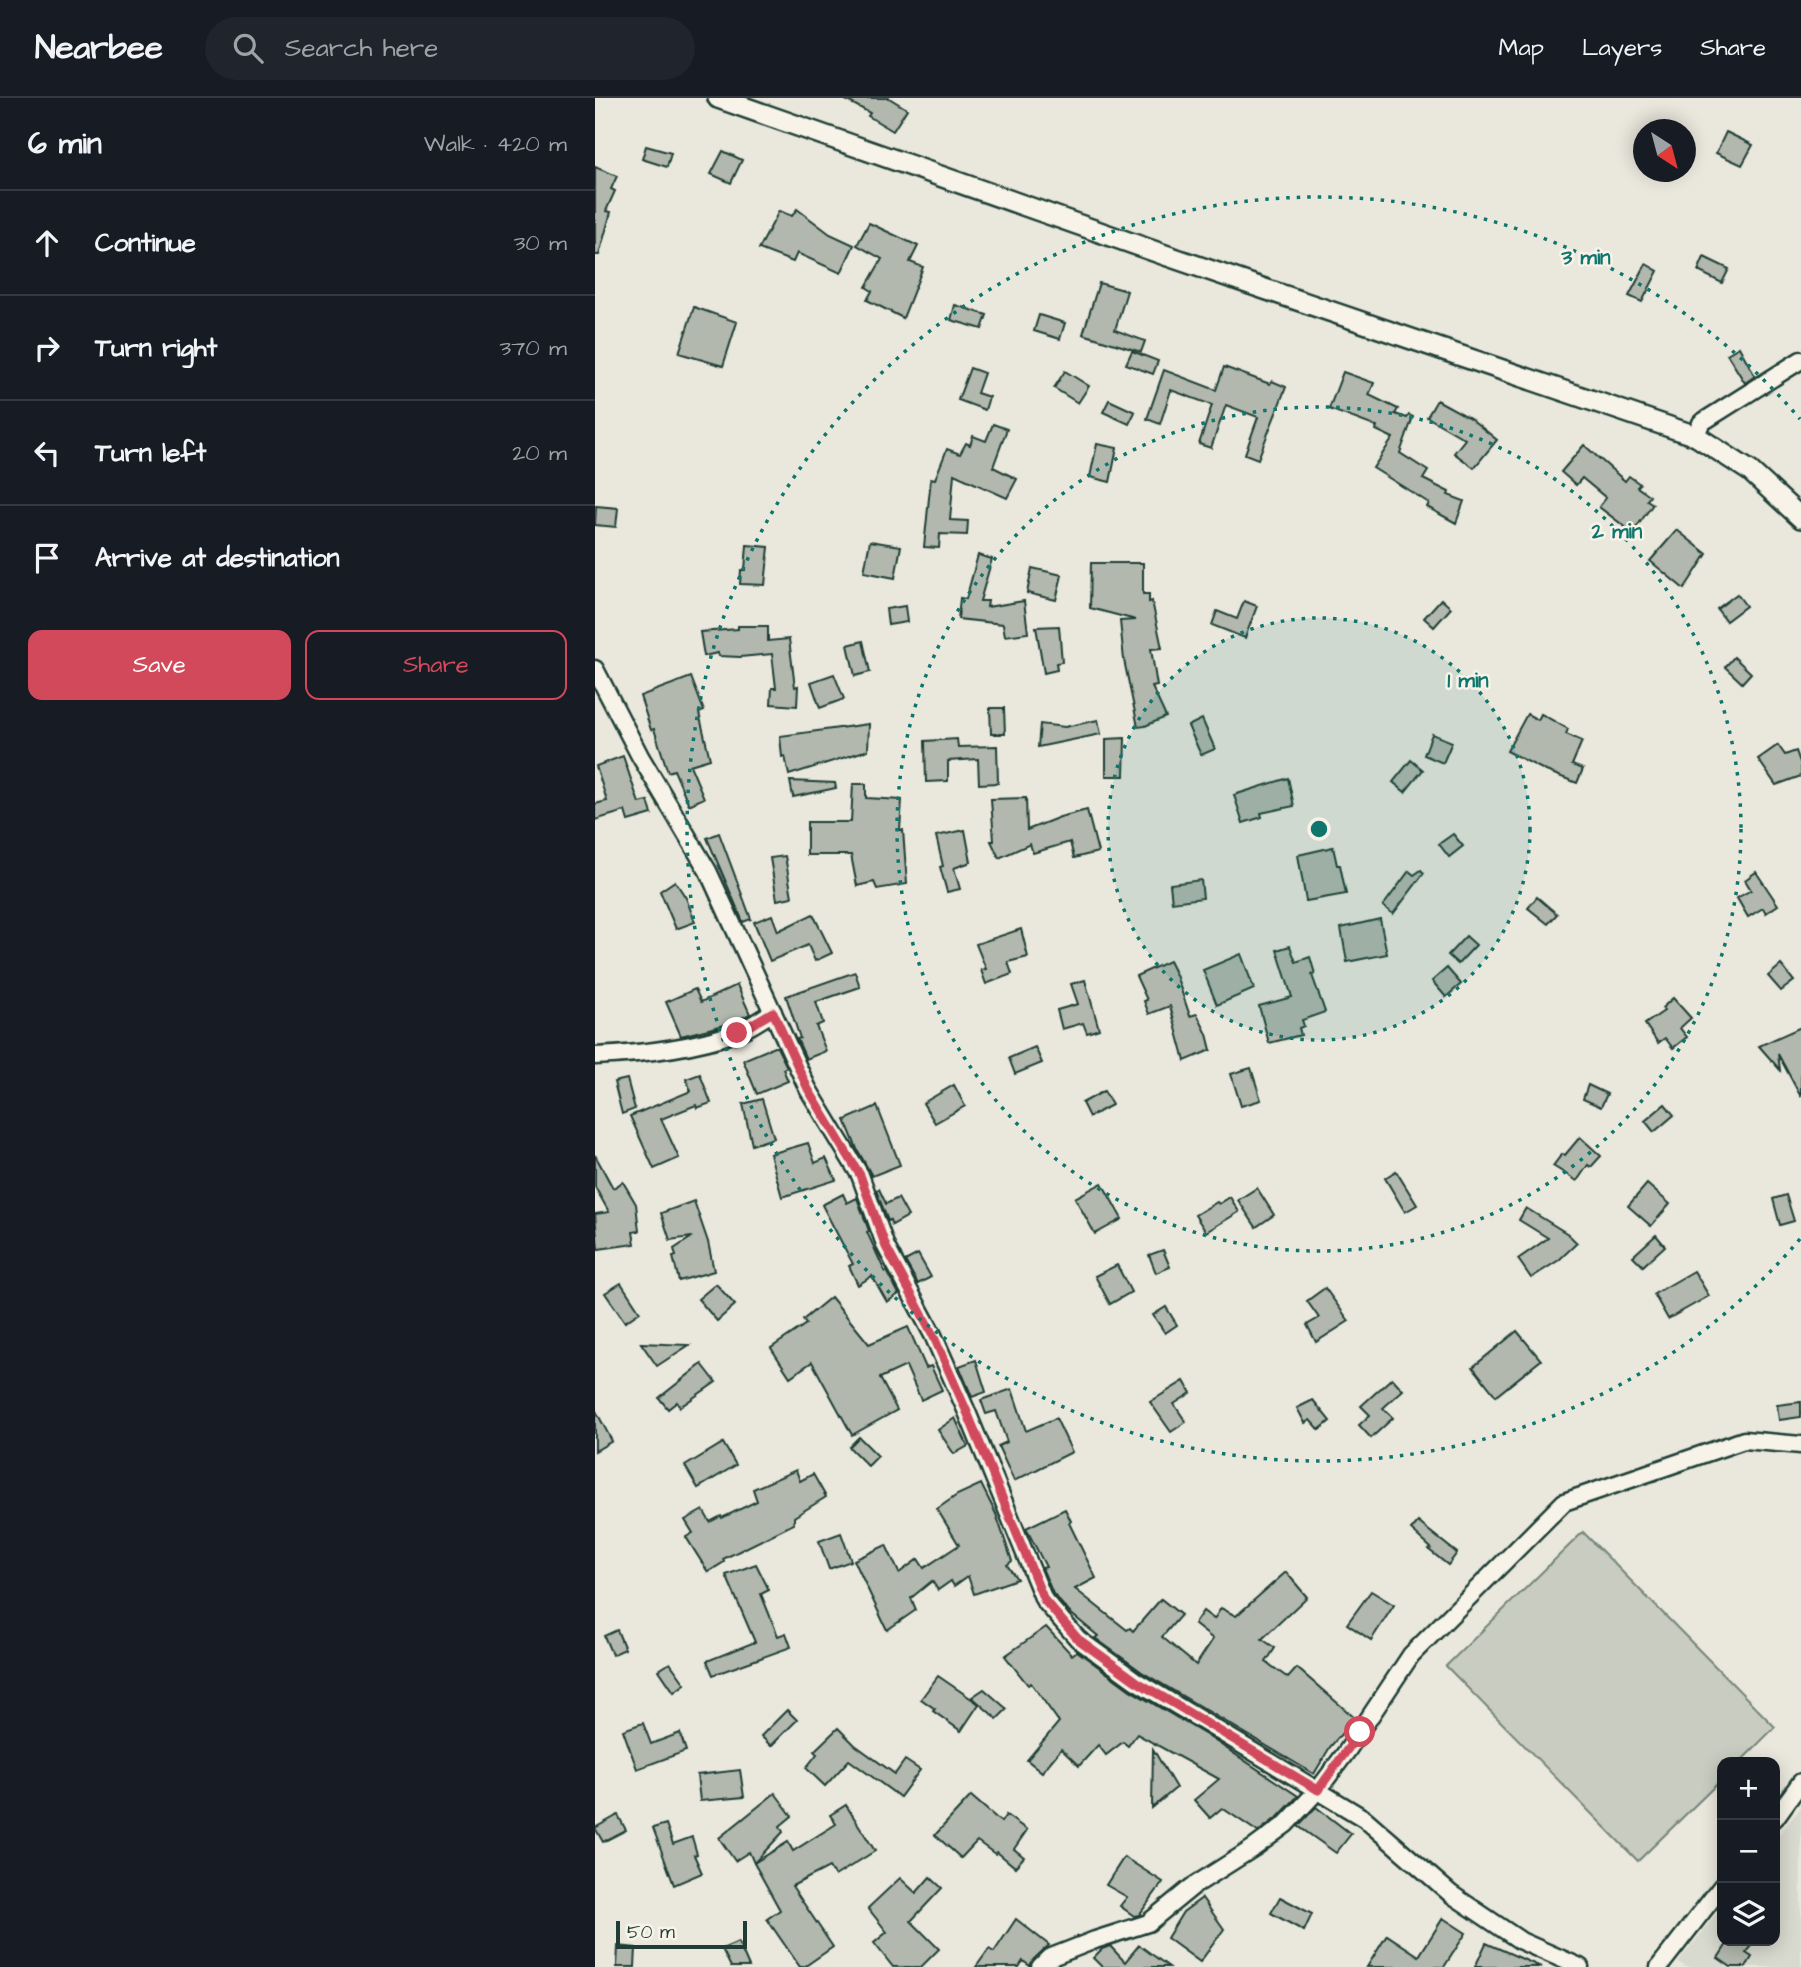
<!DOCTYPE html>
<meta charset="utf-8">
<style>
:root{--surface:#171b24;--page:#20242c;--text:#f1f3f6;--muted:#9ea1a6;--line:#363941;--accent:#d1495b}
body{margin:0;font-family:"Architects Daughter",sans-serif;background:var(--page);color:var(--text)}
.controls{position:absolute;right:21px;bottom:21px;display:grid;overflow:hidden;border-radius:14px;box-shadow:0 4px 18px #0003}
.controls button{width:63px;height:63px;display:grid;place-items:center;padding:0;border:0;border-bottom:2px solid var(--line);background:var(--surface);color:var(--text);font:35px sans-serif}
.compass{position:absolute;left:1038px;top:21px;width:63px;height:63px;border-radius:50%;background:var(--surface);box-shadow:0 4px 18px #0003;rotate:144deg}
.scale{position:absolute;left:21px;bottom:18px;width:131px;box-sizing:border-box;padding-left:7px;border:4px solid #1f3d34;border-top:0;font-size:19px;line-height:24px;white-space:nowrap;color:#1f3d34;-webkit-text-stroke:5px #f7f3e8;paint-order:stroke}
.stop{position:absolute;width:21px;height:21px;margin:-16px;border:5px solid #d1495b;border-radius:50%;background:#fff}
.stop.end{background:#d1495b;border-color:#fff;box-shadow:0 2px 7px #0008}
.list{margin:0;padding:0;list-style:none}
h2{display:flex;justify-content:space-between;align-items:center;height:91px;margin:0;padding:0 28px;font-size:30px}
h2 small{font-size:23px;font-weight:400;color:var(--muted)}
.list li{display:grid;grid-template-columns:46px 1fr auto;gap:21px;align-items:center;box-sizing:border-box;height:105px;padding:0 28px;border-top:2px solid var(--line)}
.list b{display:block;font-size:26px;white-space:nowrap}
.list em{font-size:23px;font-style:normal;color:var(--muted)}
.actions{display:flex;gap:14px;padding:21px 28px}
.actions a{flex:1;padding:16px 0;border:2px solid var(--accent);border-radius:14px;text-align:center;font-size:24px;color:var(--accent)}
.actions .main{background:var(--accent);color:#fff}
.icon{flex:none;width:38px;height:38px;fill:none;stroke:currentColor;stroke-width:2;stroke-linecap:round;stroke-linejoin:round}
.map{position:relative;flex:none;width:1206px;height:1869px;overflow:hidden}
header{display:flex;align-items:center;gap:42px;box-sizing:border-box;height:98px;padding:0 35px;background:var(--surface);border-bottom:2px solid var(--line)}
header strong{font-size:33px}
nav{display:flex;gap:38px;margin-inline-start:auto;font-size:24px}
.search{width:490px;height:63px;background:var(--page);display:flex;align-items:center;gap:18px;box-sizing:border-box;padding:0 24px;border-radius:38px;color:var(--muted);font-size:26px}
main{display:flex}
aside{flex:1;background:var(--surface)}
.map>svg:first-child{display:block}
</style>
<header>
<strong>Nearbee</strong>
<div class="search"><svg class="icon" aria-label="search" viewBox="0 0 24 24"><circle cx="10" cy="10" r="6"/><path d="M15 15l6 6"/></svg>Search here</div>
<nav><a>Map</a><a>Layers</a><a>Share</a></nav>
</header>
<main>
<aside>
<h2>6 min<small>Walk · 420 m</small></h2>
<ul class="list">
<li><svg class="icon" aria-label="ahead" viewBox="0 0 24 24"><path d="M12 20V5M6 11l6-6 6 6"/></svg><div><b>Continue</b></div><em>30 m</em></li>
<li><svg class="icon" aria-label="right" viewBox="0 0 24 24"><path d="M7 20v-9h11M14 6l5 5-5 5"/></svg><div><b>Turn right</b></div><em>370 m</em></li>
<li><svg class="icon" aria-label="left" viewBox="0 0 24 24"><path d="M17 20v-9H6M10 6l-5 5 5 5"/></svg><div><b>Turn left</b></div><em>20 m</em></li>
<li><svg class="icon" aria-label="arrive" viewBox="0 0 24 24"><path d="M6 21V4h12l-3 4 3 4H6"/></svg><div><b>Arrive at destination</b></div></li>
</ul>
<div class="actions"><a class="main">Save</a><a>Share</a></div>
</aside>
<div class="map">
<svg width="1206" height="1869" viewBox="0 0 1206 1869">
<rect width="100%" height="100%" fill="#eae8dd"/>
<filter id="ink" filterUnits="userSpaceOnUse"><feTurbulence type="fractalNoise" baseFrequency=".0143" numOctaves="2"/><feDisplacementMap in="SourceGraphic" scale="14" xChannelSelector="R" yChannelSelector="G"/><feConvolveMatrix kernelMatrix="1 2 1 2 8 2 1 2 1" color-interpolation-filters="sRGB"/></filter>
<g filter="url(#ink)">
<!-- built -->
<path fill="#d9dacf" d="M 1206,1709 L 1206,1869 L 1091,1869 L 1083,1864 L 1127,1809 L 1127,1843 L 1180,1843 L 1180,1742 Z"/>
<!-- green -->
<path fill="#c8ccc1" stroke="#74847a" stroke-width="2" d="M 988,1434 L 1180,1629 L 1145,1664 L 1127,1664 L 1127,1681 L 1043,1763 L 851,1568 Z"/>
<!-- building -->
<g fill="#b2b8ae" stroke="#1f3d34" stroke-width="2">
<path d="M 247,0 L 294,0 L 312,11 L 298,33 L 273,18 L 275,15 Z"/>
<path d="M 1131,34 L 1158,47 L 1147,67 L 1121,55 Z"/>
<path d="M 51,48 L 76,55 L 72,69 L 47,61 Z"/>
<path d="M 128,53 L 147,62 L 136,85 L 116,76 Z"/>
<path d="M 0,69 L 22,78 L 16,91 L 20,93 L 11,113 L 16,114 L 4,157 L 0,157 Z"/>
<path d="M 202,111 L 235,136 L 259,147 L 246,175 L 202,155 L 198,164 L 164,151 L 184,113 L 197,118 Z"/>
<path d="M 274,125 L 323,148 L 315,164 L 328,169 L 308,220 L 272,202 L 277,193 L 271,189 L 287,161 L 262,147 Z"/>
<path d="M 1109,159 L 1134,171 L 1127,185 L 1103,173 Z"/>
<path d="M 1051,166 L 1063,173 L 1047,204 L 1034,198 Z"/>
<path d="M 504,185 L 532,193 L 520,232 L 550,243 L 546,254 L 488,236 Z"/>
<path d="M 360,207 L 392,217 L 387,231 L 356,222 Z"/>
<path d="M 99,209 L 142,224 L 128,268 L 84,255 Z"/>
<path d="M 444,217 L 470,225 L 465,241 L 439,233 Z"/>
<path d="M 1144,249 L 1160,278 L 1150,285 L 1132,256 Z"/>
<path d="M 537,253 L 563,263 L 558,276 L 531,266 Z"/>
<path d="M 629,269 L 675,286 L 677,283 L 691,289 L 663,361 L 650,356 L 663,319 L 631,307 L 616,350 L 604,346 L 617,307 L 576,292 L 565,326 L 552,321 L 569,272 L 621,292 Z"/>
<path d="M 375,270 L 389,275 L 382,295 L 394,299 L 390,312 L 363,302 Z"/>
<path d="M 470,273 L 494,288 L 483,305 L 459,290 Z"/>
<path d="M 748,274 L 779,285 L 774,297 L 803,311 L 800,316 L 812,320 L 814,317 L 818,319 L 805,355 L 833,373 L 828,381 L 854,394 L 853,397 L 869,403 L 861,425 L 832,409 L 834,405 L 778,370 L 798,340 L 781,332 L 782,329 L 734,311 Z"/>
<path d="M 514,302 L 540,314 L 534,326 L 508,314 Z"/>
<path d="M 842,302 L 875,320 L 902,342 L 879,370 L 859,355 L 870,341 L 832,319 Z"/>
<path d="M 398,326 L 412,331 L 398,369 L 422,381 L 412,400 L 359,376 L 355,422 L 373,423 L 372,437 L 345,436 L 344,450 L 329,449 L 336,380 L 340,381 L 352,351 L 365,356 L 371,345 L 375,347 L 378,338 L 391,343 Z"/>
<path d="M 502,346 L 522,350 L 515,384 L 495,379 Z"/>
<path d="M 989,347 L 1030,383 L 1034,378 L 1045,386 L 1042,389 L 1055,398 L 1052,402 L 1058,406 L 1041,430 L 1036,427 L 1033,431 L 1004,409 L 1011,400 L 987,380 L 981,387 L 966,374 Z"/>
<path d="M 1,408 L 23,410 L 21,429 L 0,427 Z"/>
<path d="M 1082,432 L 1112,456 L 1089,491 L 1055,463 Z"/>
<path d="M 275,443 L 306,448 L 300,480 L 269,474 Z"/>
<path d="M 152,447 L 174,449 L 170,487 L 145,486 L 146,472 L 150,472 Z"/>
<path d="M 383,457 L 397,461 L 385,503 L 393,503 L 392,509 L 429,503 L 433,535 L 410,538 L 408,526 L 363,521 L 365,500 L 371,501 Z"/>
<path d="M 496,465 L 548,465 L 548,496 L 554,496 L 554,504 L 557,503 L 567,550 L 556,551 L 562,588 L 557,589 L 571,619 L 550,628 L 543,629 L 529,562 L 525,523 L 541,522 L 495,510 Z"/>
<path d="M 437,470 L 467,477 L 461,502 L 432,495 Z"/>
<path d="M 1142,496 L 1151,508 L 1131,523 L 1122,511 Z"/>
<path d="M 846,501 L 856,510 L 839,529 L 829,520 Z"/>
<path d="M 649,503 L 662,508 L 650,540 L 617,527 L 622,513 L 642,521 Z"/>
<path d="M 310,508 L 312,524 L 293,527 L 291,511 Z"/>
<path d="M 143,528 L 173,528 L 173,543 L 194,541 L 200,589 L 203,588 L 202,608 L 176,606 L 177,590 L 181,590 L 177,556 L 145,559 L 124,558 L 123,555 L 109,558 L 105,534 L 143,531 Z"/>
<path d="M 464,528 L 467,564 L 461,565 L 462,572 L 449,575 L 441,529 Z"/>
<path d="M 268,543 L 275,574 L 260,578 L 253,547 Z"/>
<path d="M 1139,559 L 1156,575 L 1147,585 L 1130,569 Z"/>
<path d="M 239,576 L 249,601 L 225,610 L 216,584 Z"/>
<path d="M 96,579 L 109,613 L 104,615 L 115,661 L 95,667 L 109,700 L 94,707 L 79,672 L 73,674 L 59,631 L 56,632 L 45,598 Z"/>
<path d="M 395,610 L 409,610 L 410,636 L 396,636 Z"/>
<path d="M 932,616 L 943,622 L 946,616 L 973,631 L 971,636 L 987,643 L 977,667 L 988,671 L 982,685 L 951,673 L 912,653 Z"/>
<path d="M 607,621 L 620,651 L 606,657 L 593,628 Z"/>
<path d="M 503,622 L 506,636 L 443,649 L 445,626 L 470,629 Z"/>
<path d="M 274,626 L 273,652 L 194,677 L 190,658 L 187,659 L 185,638 Z"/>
<path d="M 837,636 L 857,644 L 848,665 L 829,657 Z"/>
<path d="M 530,640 L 529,678 L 511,678 L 511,641 Z"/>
<path d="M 362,641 L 363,649 L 402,648 L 403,685 L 384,686 L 383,661 L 353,663 L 353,683 L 331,684 L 330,643 Z"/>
<path d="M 1183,647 L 1190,657 L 1201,653 L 1206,667 L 1206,678 L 1181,687 L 1163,661 Z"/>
<path d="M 28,658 L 44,705 L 53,703 L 57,716 L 33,723 L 30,713 L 0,722 L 0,706 L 12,703 L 1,668 Z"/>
<path d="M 816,662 L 828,672 L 810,694 L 798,684 Z"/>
<path d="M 693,680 L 699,708 L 666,715 L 667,719 L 648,725 L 639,697 Z"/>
<path d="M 195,683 L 240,685 L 241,690 L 198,699 Z"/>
<path d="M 258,686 L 271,686 L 271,700 L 307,702 L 305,732 L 308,732 L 312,786 L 282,791 L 279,784 L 262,788 L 256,757 L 212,757 L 212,724 L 256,724 Z"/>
<path d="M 431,700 L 432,732 L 465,719 L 492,712 L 503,754 L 479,760 L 475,744 L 438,755 L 435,746 L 404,760 L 396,743 L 399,743 L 396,701 Z"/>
<path d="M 370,732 L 376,764 L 359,770 L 365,791 L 352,794 L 345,769 L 348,768 L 341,738 Z"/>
<path d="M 124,735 L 156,821 L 148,824 L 112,740 Z"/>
<path d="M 858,736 L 868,748 L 854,759 L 844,746 Z"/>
<path d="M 738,749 L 742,767 L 745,767 L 751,796 L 711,803 L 703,757 Z"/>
<path d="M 190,758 L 197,799 L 182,802 L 175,760 Z"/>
<path d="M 826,772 L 829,775 L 798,816 L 788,808 L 814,773 L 819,777 Z"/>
<path d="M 1161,774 L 1183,807 L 1171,815 L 1168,810 L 1153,819 L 1142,800 L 1156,792 L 1150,782 Z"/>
<path d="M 606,782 L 608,800 L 577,804 L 575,786 Z"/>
<path d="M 80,783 L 91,800 L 100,824 L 81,831 L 65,793 Z"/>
<path d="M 942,799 L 962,816 L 953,826 L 933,810 Z"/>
<path d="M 218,816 L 237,855 L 220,863 L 213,847 L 175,863 L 159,824 L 177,817 L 183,833 Z"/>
<path d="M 785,821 L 792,856 L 752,864 L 746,830 Z"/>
<path d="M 426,831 L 433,859 L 413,864 L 417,876 L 391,886 L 386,872 L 391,871 L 381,846 Z"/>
<path d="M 871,838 L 881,847 L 863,866 L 853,857 Z"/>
<path d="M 695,848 L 701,864 L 715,859 L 720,876 L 717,877 L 730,914 L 707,922 L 709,928 L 704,930 L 706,937 L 674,945 L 664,908 L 697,899 L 682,852 Z"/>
<path d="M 646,856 L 659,891 L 622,907 L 608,872 Z"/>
<path d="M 574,863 L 581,877 L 595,918 L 602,916 L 612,936 L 616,952 L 590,963 L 575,908 L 554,916 L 549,903 L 552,902 L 541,878 Z"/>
<path d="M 1186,867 L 1199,883 L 1186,893 L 1173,878 Z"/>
<path d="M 852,870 L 866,886 L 851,899 L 837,883 Z"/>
<path d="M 260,874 L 265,889 L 221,904 L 228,925 L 221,928 L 231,953 L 211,961 L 202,941 L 205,940 L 191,898 Z"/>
<path d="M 490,882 L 504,931 L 492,935 L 488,925 L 467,931 L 462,912 L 483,906 L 476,886 Z"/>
<path d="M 142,887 L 155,916 L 137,925 L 86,938 L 71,904 L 100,891 L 106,904 Z"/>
<path d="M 1078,900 L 1096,920 L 1085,930 L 1092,939 L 1078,950 L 1070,940 L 1063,945 L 1050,926 L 1069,913 L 1067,910 Z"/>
<path d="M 1206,929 L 1206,999 L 1183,956 L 1185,972 L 1164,948 Z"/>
<path d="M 179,949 L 182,949 L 192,969 L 188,971 L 193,983 L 162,996 L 148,962 Z"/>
<path d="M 440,949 L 447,965 L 420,976 L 414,960 Z"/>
<path d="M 656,970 L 666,1002 L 646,1008 L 636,976 Z"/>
<path d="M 105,976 L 116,1005 L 102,1010 L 101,1007 L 66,1021 L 84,1060 L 59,1071 L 35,1018 L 96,993 L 91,981 Z"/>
<path d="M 32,981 L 40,1011 L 27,1016 L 19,984 Z"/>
<path d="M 359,987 L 370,1008 L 340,1025 L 328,1005 Z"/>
<path d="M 993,987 L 1012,996 L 1006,1009 L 988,1001 Z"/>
<path d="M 509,993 L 517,1007 L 494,1019 L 487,1005 Z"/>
<path d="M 167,1001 L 179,1040 L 157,1047 L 148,1006 Z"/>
<path d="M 1070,1006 L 1079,1017 L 1059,1034 L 1050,1023 Z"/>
<path d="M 282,1008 L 305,1067 L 277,1078 L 262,1051 L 250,1022 Z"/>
<path d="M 985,1039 L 1006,1058 L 996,1069 L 993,1067 L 982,1083 L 958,1068 L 967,1056 L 970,1057 Z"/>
<path d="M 213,1045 L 220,1065 L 231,1060 L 241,1082 L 187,1099 L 175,1056 Z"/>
<path d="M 0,1057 L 18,1090 L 28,1084 L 41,1106 L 44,1133 L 38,1134 L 40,1146 L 3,1151 L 0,1116 L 14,1114 L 0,1089 Z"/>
<path d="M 801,1073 L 822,1107 L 810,1114 L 790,1080 Z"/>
<path d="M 507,1085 L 527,1121 L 500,1136 L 480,1100 Z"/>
<path d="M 1052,1086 L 1075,1106 L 1056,1128 L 1033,1108 Z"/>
<path d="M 662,1090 L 679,1117 L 661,1129 L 643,1102 Z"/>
<path d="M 284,1091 L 291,1106 L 303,1100 L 313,1118 L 297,1127 L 295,1122 L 293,1123 L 281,1092 Z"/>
<path d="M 248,1096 L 252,1105 L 262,1100 L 274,1133 L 272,1134 L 290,1174 L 292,1173 L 304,1196 L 292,1204 L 277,1178 L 263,1187 L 254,1168 L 258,1166 L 227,1107 Z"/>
<path d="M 1191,1097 L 1199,1123 L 1185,1127 L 1178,1101 Z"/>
<path d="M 635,1099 L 644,1114 L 611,1134 L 600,1117 L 622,1104 L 624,1106 Z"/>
<path d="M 99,1103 L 113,1144 L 119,1173 L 84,1183 L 78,1159 L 81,1158 L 79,1151 L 97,1139 L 75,1142 L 66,1115 Z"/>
<path d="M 931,1110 L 973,1136 L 982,1145 L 964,1162 L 936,1180 L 923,1161 L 953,1140 L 924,1122 Z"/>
<path d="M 1061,1137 L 1070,1148 L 1048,1168 L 1038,1158 Z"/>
<path d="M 568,1152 L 575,1169 L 561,1175 L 554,1157 Z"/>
<path d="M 323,1156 L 336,1179 L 323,1186 L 310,1163 Z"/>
<path d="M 522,1167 L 536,1194 L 515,1206 L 500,1178 Z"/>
<path d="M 1099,1173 L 1114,1198 L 1073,1221 L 1059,1196 Z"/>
<path d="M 26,1185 L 45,1214 L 30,1224 L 10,1195 Z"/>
<path d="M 121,1186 L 140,1207 L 122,1223 L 103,1201 Z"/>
<path d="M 730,1190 L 754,1223 L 721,1244 L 712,1227 L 724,1220 L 712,1203 Z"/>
<path d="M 236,1199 L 274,1246 L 313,1229 L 331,1270 L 336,1268 L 347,1292 L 326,1302 L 311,1268 L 285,1280 L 302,1312 L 257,1337 L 217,1264 L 195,1279 L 176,1250 L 211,1226 L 208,1222 Z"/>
<path d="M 571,1209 L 582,1227 L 570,1235 L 558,1217 Z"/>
<path d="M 922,1233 L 946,1262 L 901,1298 L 878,1269 Z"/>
<path d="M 46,1245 L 94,1247 L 62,1268 Z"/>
<path d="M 381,1262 L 391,1294 L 377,1299 L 364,1268 Z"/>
<path d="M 107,1266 L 121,1284 L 85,1309 L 82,1304 L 73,1311 L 64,1300 Z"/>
<path d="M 797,1280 L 808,1292 L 788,1310 L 798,1320 L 776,1340 L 764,1327 L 775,1317 L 766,1308 Z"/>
<path d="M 589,1283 L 596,1295 L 579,1306 L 591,1324 L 576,1334 L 555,1304 Z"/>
<path d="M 417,1291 L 431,1333 L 461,1320 L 477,1354 L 419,1383 L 403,1348 L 412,1344 L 401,1313 L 391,1316 L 386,1302 Z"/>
<path d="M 718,1302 L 735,1323 L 724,1332 L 715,1322 L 710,1325 L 702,1310 Z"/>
<path d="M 1206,1304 L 1206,1319 L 1184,1322 L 1182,1307 Z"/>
<path d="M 0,1311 L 17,1343 L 0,1353 Z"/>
<path d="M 360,1320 L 373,1348 L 359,1356 L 343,1332 Z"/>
<path d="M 264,1339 L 283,1358 L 273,1368 L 254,1349 Z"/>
<path d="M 128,1345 L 141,1367 L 103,1390 L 90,1368 Z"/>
<path d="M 201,1372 L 205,1383 L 218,1376 L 231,1399 L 199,1419 L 199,1426 L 128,1461 L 129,1464 L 113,1474 L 91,1439 L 98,1435 L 90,1422 L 108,1412 L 115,1424 L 126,1418 L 127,1420 L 162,1403 L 158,1391 Z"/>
<path d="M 386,1386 L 401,1416 L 417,1463 L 412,1467 L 422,1481 L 379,1496 L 373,1478 L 359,1488 L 356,1483 L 343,1492 L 337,1483 L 316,1500 L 321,1512 L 292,1532 L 259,1462 L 291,1447 L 304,1475 L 323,1461 L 329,1470 L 364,1447 L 342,1411 L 362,1397 Z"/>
<path d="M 470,1411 L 476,1423 L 474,1425 L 501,1480 L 480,1491 L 532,1532 L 535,1530 L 538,1533 L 566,1501 L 586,1517 L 567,1539 L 601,1567 L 618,1541 L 599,1526 L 608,1513 L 619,1521 L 626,1510 L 641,1518 L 691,1474 L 712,1499 L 667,1541 L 680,1550 L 671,1564 L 693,1580 L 702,1570 L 760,1620 L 735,1649 L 719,1676 L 547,1574 L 500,1540 L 503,1538 L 474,1514 L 458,1496 L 447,1470 L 451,1469 L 431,1430 Z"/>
<path d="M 823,1424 L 862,1455 L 853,1467 L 834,1452 L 836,1450 L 816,1432 Z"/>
<path d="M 246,1435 L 256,1463 L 234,1471 L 224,1443 Z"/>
<path d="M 161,1466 L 174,1492 L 166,1496 L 183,1538 L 191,1535 L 196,1549 L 118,1577 L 112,1563 L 160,1544 L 131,1477 Z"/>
<path d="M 776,1493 L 799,1507 L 776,1542 L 752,1526 Z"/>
<path d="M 451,1529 L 477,1557 L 482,1553 L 535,1592 L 611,1637 L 703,1698 L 684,1718 L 663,1734 L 627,1710 L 615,1720 L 599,1702 L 624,1681 L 542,1636 L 533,1648 L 528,1644 L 511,1657 L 503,1647 L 484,1668 L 466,1651 L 447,1674 L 432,1662 L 464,1624 L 436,1585 L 433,1587 L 410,1558 Z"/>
<path d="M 22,1532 L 30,1551 L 17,1557 L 9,1538 Z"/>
<path d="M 75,1565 L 90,1586 L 79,1594 L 64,1572 Z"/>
<path d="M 343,1578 L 384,1606 L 366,1633 L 338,1613 L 340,1611 L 326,1601 Z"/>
<path d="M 389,1591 L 412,1611 L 402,1621 L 377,1599 Z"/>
<path d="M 192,1612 L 202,1622 L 176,1648 L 166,1638 Z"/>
<path d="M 48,1625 L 56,1646 L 85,1635 L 91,1653 L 42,1671 L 28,1632 Z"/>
<path d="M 243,1630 L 260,1647 L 300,1676 L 310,1662 L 325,1672 L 305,1699 L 254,1662 L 230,1688 L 211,1670 L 222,1656 L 219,1653 Z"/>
<path d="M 558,1651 L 581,1690 L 557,1710 Z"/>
<path d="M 145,1672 L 149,1699 L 105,1703 L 102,1677 Z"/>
<path d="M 180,1695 L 197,1718 L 185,1728 L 188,1734 L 159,1765 L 154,1754 L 140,1763 L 124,1740 Z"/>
<path d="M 376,1698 L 406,1724 L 411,1717 L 432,1732 L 419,1751 L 429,1759 L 420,1769 L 402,1754 L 400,1756 L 382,1743 L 366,1760 L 340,1737 Z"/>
<path d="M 251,1707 L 280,1753 L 240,1778 L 234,1769 L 197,1788 L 238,1849 L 209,1869 L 205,1869 L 172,1821 L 185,1812 L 159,1765 L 193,1744 L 198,1753 L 241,1726 L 235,1717 Z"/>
<path d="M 721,1709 L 756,1736 L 741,1755 L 703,1728 Z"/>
<path d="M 23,1717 L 31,1732 L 8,1744 L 0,1730 Z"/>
<path d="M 71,1726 L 78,1746 L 97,1739 L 102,1756 L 99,1757 L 107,1775 L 79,1787 L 58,1730 Z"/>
<path d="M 529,1759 L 568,1784 L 544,1817 L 539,1818 L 525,1808 L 532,1799 L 511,1787 Z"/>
<path d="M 335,1779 L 347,1790 L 316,1823 L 344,1851 L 326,1869 L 298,1869 L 279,1845 L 292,1834 L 273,1810 L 305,1780 L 321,1795 Z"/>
<path d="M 685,1799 L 717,1816 L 709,1833 L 676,1815 Z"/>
<path d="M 607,1800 L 629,1831 L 605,1864 L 572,1840 L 588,1814 Z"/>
<path d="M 848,1820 L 871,1835 L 849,1869 L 772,1869 L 792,1837 L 824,1858 Z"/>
<path d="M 421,1821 L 454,1847 L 452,1849 L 438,1862 L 435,1868 L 428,1863 L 424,1869 L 381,1869 L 394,1851 L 399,1854 Z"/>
<path d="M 1134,1843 L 1161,1843 L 1151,1855 L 1157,1859 L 1151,1869 L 1136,1869 L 1123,1860 Z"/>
<path d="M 143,1844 L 154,1869 L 136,1869 L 127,1851 Z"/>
<path d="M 891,1845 L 946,1869 L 880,1869 Z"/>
<path d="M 544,1847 L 574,1869 L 507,1869 L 498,1860 L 507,1851 L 515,1848 L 530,1864 Z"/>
<path d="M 23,1848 L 41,1850 L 40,1869 L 22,1869 Z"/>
</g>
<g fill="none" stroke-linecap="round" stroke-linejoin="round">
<!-- minor casing -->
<g stroke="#1f3d34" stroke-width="21">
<g id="minor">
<path d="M 1101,338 L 1106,325 L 1206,262"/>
<path d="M 0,571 L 45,658 L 113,773 L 213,991 L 265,1077 L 291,1149 L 338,1237 L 372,1314 L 449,1502 L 483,1541 L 541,1583 L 770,1721 L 856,1796 L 926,1843 L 985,1869"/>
<path d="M 0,958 C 45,956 97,950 140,935 C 153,931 166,921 178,914"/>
<path d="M 1180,1720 L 1206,1684"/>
<path d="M 445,1869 L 454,1860 L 500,1842 L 553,1825 L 597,1789 L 660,1749 L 691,1726 L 723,1692 L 752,1653 L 816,1557 L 969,1404 L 1149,1342 L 1206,1347"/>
<path d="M 1064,1869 L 1127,1788"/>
</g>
</g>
<!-- tertiary casing -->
<g stroke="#1f3d34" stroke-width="24">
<path id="tertiary" d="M 123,0 L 570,157 L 1101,338 L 1155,373 L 1206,420"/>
</g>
<!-- minor -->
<use href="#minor" stroke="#f7f3e8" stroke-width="16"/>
<!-- tertiary -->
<use href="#tertiary" stroke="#f7f3e8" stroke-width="19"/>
</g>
</g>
<g fill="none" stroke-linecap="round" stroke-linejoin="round" filter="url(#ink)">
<!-- route -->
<path stroke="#d1495b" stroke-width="9" d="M 142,935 L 178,914 L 213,991 L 265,1077 L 291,1149 L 338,1237 L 372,1314 L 449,1502 L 483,1541 L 541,1583 L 723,1692 L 765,1634"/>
</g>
<!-- distance rings -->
<circle cx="724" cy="731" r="211" fill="#0f766e" fill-opacity=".12"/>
<g fill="none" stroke="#0f766e" stroke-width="3.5" stroke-dasharray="3.5 7">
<circle cx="724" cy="731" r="211"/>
<circle cx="724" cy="731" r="422"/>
<path d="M1205 1141A632 632 0 1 1 1205 321"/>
</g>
<circle cx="724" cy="731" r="10" fill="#0f766e" stroke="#f7f3e8" stroke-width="3.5"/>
<g font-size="21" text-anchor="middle" font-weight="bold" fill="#0f766e" stroke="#f7f3e8" stroke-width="5" stroke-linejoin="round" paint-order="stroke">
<text x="991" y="166">3 min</text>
<text x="1022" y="440">2 min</text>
<text x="873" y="589">1 min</text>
</g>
</svg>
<div class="controls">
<button>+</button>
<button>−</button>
<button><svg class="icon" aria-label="layers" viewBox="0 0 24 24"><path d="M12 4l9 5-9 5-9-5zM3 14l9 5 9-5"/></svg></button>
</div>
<svg class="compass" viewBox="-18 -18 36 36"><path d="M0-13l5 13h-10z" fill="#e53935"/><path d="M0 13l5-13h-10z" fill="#9ea1a6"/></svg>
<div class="scale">50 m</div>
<div class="stop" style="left:765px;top:1634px"></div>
<div class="stop end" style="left:142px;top:935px"></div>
</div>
</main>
